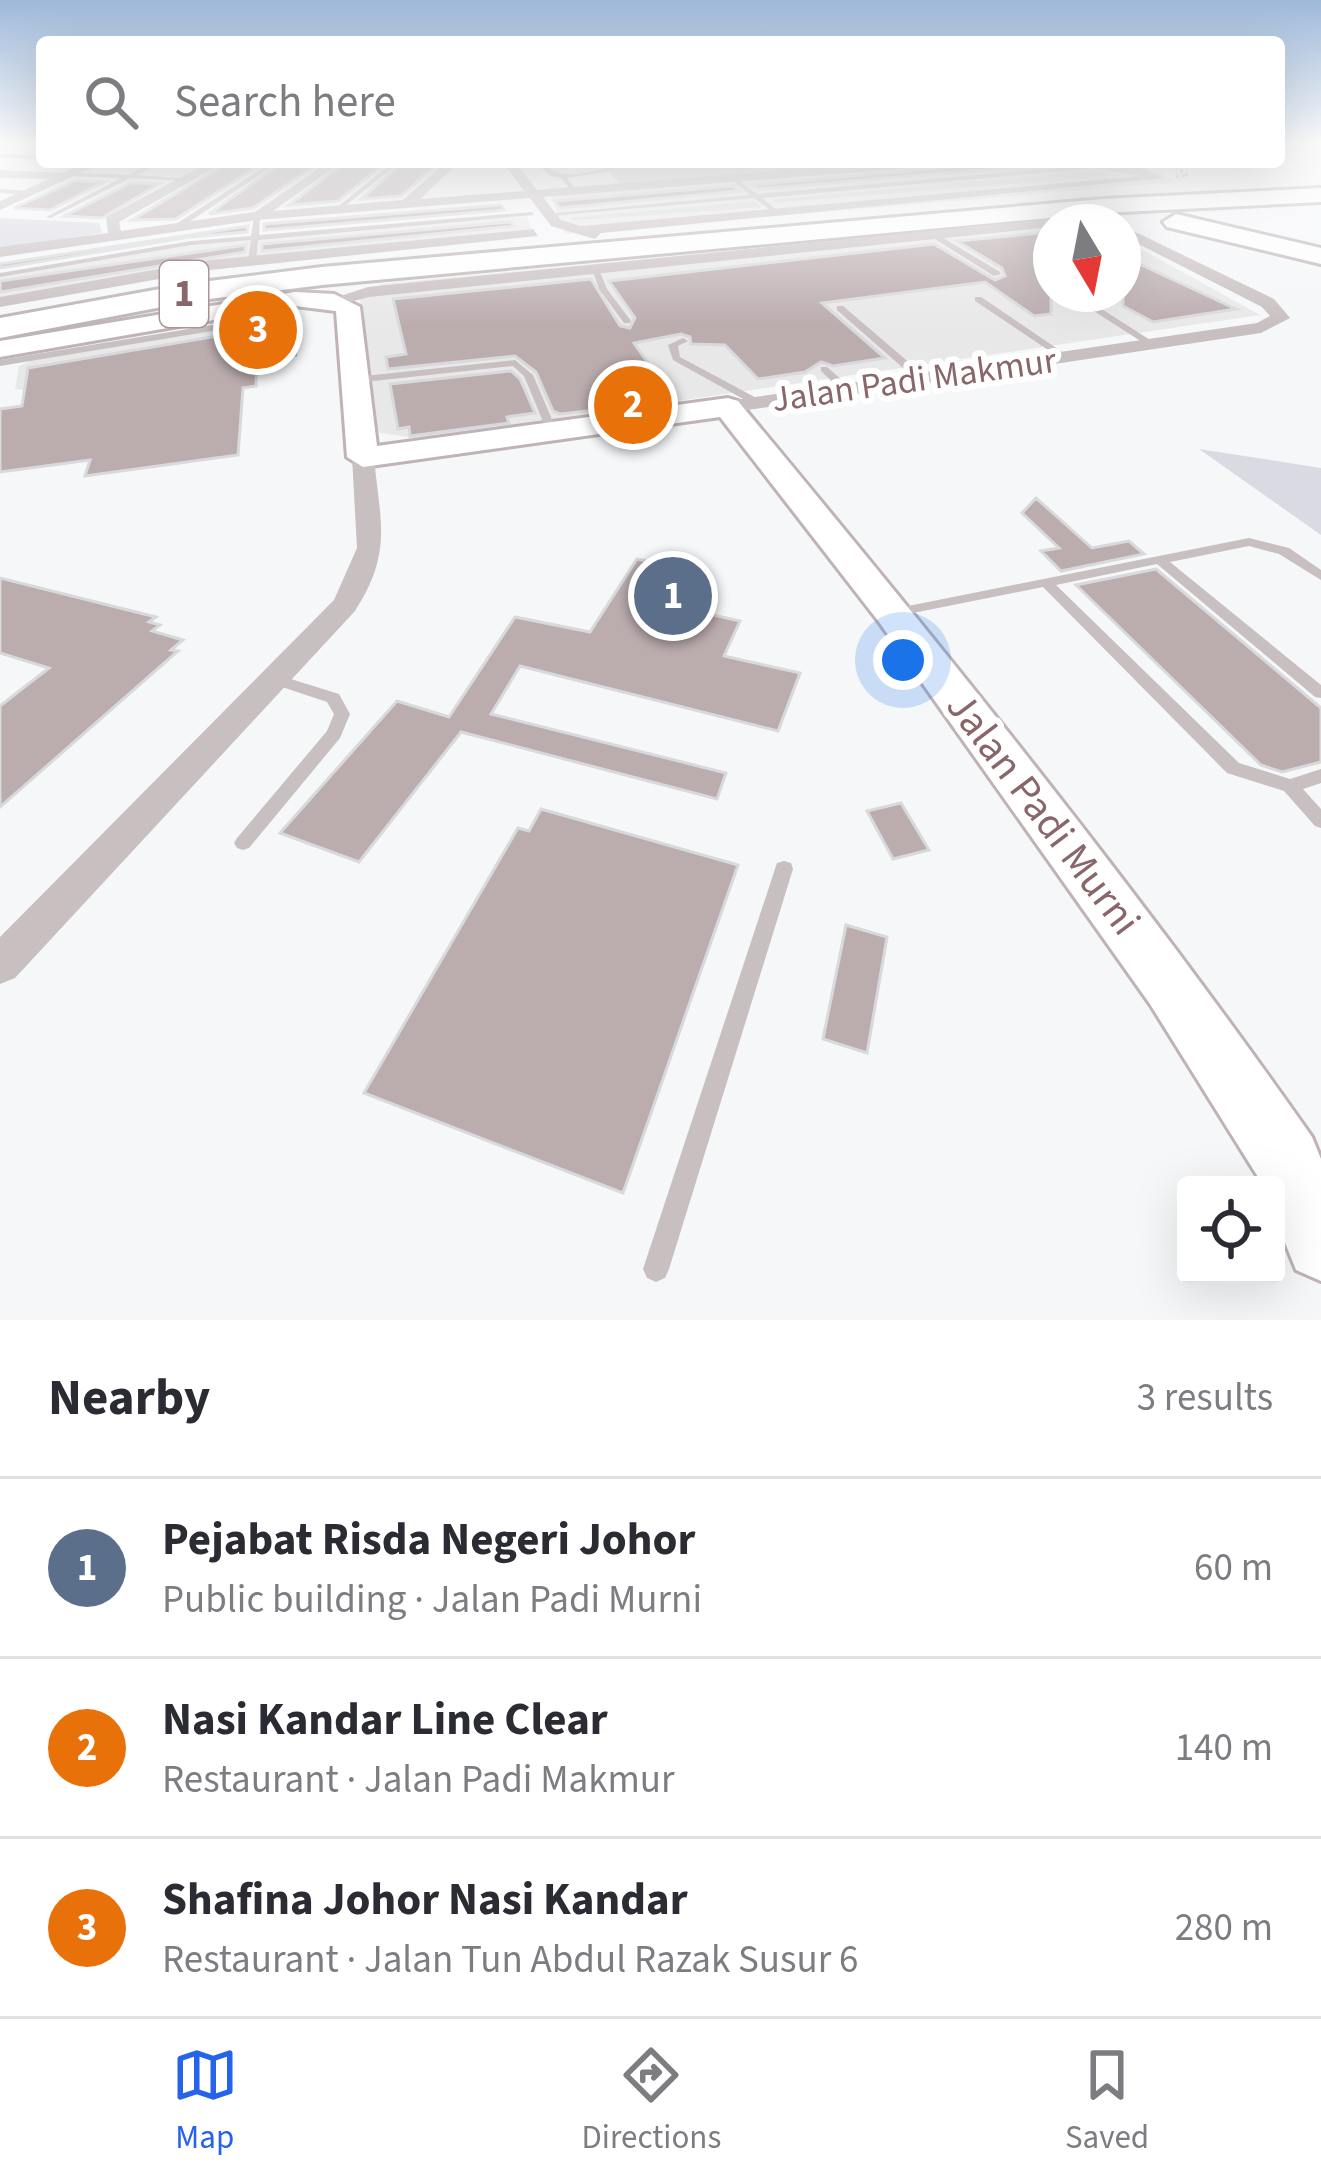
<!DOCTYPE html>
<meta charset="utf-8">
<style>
:root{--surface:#fff;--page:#f7f7f7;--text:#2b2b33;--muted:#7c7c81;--line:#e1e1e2;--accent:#2563eb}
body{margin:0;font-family:"Source Sans 3",sans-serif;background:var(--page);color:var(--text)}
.controls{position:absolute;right:36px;bottom:36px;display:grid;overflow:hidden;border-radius:12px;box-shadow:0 12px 48px #0002}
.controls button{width:108px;height:108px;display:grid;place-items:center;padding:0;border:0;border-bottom:3px solid var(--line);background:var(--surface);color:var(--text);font:60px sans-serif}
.compass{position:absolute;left:1033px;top:204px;width:108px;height:108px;border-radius:50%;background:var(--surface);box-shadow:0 12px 48px #0002;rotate:170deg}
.you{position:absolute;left:903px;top:660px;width:42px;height:42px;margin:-30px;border:9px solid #fff;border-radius:50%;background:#1a73e8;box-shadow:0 0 0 18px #1a73e833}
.badge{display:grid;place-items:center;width:78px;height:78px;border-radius:50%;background:var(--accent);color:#fff;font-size:39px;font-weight:700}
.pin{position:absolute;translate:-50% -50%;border:6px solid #fff;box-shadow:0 3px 12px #0006}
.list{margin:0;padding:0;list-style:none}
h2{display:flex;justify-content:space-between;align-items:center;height:156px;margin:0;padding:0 48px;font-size:51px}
h2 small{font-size:39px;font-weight:400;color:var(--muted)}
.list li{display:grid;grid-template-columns:78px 1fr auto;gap:36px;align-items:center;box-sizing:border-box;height:180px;padding:0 48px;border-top:3px solid var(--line)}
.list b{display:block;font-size:45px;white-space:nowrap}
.list p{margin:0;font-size:39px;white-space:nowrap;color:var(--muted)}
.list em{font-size:39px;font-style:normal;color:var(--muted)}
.icon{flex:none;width:66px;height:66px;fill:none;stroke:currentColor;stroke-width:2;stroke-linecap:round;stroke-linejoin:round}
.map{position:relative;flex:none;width:1321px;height:1320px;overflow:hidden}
.search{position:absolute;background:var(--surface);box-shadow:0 12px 48px #0002;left:36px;right:36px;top:36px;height:132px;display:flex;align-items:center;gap:30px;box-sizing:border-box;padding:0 42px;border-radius:12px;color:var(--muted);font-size:45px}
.sheet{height:696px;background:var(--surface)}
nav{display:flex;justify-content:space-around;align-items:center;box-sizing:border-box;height:168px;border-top:3px solid var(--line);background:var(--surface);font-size:33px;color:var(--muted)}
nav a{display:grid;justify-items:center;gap:6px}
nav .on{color:var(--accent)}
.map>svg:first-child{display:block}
</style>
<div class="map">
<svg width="1321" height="1320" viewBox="0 0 1321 1320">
<rect width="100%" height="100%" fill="#f6f7f9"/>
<!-- built -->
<g fill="#e9e8e9">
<path d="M 904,162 L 1107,162 L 1162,173 L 1175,182 L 565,234 L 548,188 Z"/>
<path d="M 527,216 L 532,229 L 208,264 L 0,300 L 0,277 L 192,244 Z"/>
<path d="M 1066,219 L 1078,222 L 1051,222 L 1051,294 L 1123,294 L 1123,239 L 1260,315 L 420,439 L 375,432 L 360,299 L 381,284 Z"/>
<path d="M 259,321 L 290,322 L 289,352 L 173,365 L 37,392 L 15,389 L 19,366 L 39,357 Z"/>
</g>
<!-- green -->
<g fill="#dadae3">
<path d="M 600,162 L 904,162 L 621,185 Z"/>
<path d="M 0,218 L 99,223 L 102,233 L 0,249 Z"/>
<path d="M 1199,449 L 1321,468 L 1321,535 Z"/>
</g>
<!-- building -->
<g fill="#bbacae" stroke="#d8d9da" stroke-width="3">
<path d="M 229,162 L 264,162 L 176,219 L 132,220 Z"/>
<path d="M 283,162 L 320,162 L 253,208 L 209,214 Z"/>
<path d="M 346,162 L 386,162 L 338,201 L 289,205 Z"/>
<path d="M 404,162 L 439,162 L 401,196 L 361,199 Z"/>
<path d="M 1006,162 L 1052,164 L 758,189 L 752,185 Z"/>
<path d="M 1093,173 L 1106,175 L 773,201 Z"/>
<path d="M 75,181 L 104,182 L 50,210 L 14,208 Z"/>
<path d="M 131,183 L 159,184 L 102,218 L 64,216 Z"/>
<path d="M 733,186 L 739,191 L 560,208 L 555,201 Z"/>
<path d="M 753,203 L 757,206 L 572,219 Z"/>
<path d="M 501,205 L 504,210 L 264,230 L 264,224 Z"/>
<path d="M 511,222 L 514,226 L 262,251 L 262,244 Z"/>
<path d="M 248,226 L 247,232 L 190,237 L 0,268 L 0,264 Z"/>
<path d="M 1051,232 L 1051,314 L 1034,316 L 985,282 L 822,303 L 885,358 L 833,366 L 821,362 L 805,372 L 758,379 L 725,345 L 691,344 L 690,337 L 681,334 L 634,343 L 650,366 L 640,367 L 661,403 L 560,414 L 553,411 L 536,372 L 515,356 L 388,369 L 386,357 L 406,354 L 393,299 L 591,279 L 620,326 L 630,328 L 635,318 L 609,281 L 934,244 L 995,280 L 1005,276 L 1002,268 L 957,241 Z"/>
<path d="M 246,245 L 245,252 L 0,292 L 0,281 Z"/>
<path d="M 1123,255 L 1133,261 L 1236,309 L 1153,322 L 1123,306 Z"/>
<path d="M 271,327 L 272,342 L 257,351 L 256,386 L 243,388 L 238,455 L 85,476 L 90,460 L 0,472 L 0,409 L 22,406 L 28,368 Z"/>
<path d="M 511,371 L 520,379 L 535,413 L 507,417 L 509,423 L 410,436 L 409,427 L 398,429 L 390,384 Z"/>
<path d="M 1036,498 L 1092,548 L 1129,541 L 1144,554 L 1061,571 L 1041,551 L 1059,548 L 1022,513 Z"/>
<path d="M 637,559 L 701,573 L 682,608 L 740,621 L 724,656 L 800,673 L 778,731 L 520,666 L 491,714 L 726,773 L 717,799 L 461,732 L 359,862 L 280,833 L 397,701 L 449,717 L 515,617 L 590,632 Z"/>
<path d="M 1156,569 L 1321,708 L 1321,762 L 1282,772 L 1261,765 L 1076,585 Z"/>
<path d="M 0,578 L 156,617 L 149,622 L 160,625 L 152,631 L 183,640 L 171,650 L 178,651 L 0,807 L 0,706 L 49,668 L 0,653 Z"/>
<path d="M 901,803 L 929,850 L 893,859 L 867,811 Z"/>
<path d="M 541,809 L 738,865 L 623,1193 L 364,1093 L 518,828 L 529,831 Z"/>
<path d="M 846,925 L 887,937 L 867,1053 L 823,1039 Z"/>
</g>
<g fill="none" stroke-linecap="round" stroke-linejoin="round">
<!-- secondary casing -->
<g stroke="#bfb3b5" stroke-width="6">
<path id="secondary" d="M 295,292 L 334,294 L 360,307 L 377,446 L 728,398 L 738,401 C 937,640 1133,882 1312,1137 L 1321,1159 L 1321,1281 L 1296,1270 L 1276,1220 L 1276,1185 L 1263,1185 L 1150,1004 L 879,622 L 720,417 L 363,467 L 347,457 L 336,311 L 295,306 L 0,357 L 0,341 Z"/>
</g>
<!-- highway casing -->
<g stroke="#bcb4b5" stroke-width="6">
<g id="highway">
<path d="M 1321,188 L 1321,202 L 1103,213 L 322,285 L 193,301 L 0,338 L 0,318 L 193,283 L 322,267 L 1103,199 Z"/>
<path d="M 1176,214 L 1321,248 L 1321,264 L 1167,227 L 1163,222 Z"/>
</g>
</g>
<!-- path -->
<path stroke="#c0b9ba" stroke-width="3" stroke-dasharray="3 3" stroke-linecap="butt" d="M 1170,164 L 1188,175 L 1175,177"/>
<!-- lane -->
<g fill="#c8bfc0" fill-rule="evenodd">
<path d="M 0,154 L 42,155 L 42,159 L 0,158 Z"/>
<path d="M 153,162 L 161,162 L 137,175 L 192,179 L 189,181 L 130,178 L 51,218 L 46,217 L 121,178 L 73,176 L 71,173 L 128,175 Z"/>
<path d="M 272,162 L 279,162 L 183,226 L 176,224 Z"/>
<path d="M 393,162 L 400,162 L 339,211 L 335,211 L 335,209 Z"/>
<path d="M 536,162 L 542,162 C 563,182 580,173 606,169 L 605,166 L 608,164 L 613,170 L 567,178 L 576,190 L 573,192 L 561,178 L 550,176 Z"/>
<path d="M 1104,164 L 1106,167 L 762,198 L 778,211 L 776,214 L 754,198 L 549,216 L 546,214 L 750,195 L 736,183 L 738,180 L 757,194 Z"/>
<path d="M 0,189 L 31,191 L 34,193 L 31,195 L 0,193 Z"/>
<path d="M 532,212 L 534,215 L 258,240 L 256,261 L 252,263 L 248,261 L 251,240 L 191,245 L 0,277 L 0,273 L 191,241 L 251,236 L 254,216 L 257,214 L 260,216 L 259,235 Z"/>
<path d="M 933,232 L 1000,272 L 1001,274 L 994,276 L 930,236 Z"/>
<path d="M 1123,245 L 1141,253 L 1142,255 L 1135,257 L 1123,250 Z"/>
<path d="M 591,265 L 598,267 L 607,289 L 631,321 L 630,323 L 624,323 L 599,289 Z"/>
<path d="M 1081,294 L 1090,294 L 1086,299 L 1158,345 L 1150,347 L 1078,301 L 1077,299 Z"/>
<path d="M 975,297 L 981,297 L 1071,358 L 1063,360 L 975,301 Z"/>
<path d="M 837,306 L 843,306 L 926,377 L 926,381 L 918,381 L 837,310 Z"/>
<path d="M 267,316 L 298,320 L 297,357 L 289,355 L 290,324 L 267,322 L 0,366 L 0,360 Z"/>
<path d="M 683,338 L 688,341 L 678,346 L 680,357 L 762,401 L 762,405 L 754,405 L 673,360 L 668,345 Z"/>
<path d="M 515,360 L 533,375 L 557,431 L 556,433 L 547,431 L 524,376 L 513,366 L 355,383 L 350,380 L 355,377 Z"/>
<path d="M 821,367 L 827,367 L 851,388 L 851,392 L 843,392 L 821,371 Z"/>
<path d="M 1249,538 L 1289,548 L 1321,570 L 1321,580 L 1279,554 L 1249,546 L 1170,562 L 1321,685 L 1321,698 L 1315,697 L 1157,564 L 1056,585 L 1239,763 L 1290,779 L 1321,769 L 1321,783 L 1303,789 L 1321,809 L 1321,828 L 1315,826 L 1284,791 L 1227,773 L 1043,587 L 893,617 L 886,613 L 893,609 Z"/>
<path d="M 278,675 L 339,694 L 350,714 L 340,738 L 249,848 L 243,850 L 237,848 L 234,843 L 237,838 L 327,731 L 334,714 L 327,702 L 273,684 L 270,680 L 273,676 Z"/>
<path d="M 784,861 L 791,863 L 793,869 L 669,1269 L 665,1278 L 656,1282 L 647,1278 L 643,1269 L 775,869 L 777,863 Z"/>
</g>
<!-- street -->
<g fill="#c8bfc0" fill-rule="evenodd">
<path d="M 88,162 L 104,162 L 0,210 L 0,201 L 49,179 L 0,178 L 0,170 L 64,173 Z"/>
<path d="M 210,162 L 225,162 L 119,222 L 121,231 L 255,212 L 328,162 L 342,162 L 273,211 L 403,200 L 446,162 L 459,162 L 420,199 L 524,191 L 503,162 L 515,162 L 537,190 L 887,162 L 985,162 L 543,197 L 561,220 L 581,226 L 1142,176 L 1056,162 L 1145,168 L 1163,178 L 601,233 L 595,239 L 551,226 L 530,198 L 257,220 L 0,257 L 0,247 L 108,233 L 106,217 Z"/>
<path d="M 1051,219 L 1057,222 L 1051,222 L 1051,227 L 369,297 L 334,306 L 325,301 L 368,287 Z"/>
<path d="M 1123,226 L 1274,299 L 1290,318 L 1261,333 L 728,413 L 718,407 L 728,401 L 1257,323 L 1270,316 L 1262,307 L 1123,236 Z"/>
<path d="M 533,229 L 538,236 L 210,270 L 0,307 L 0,297 L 210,260 Z"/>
<path d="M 363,450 L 374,457 C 380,522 393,552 355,611 L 15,978 L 0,984 L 0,937 L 334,600 L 357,548 L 352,457 Z"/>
</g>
<!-- secondary -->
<use href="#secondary" fill="#fff" fill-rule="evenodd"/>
<!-- highway -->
<use href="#highway" fill="#fff" fill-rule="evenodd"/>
</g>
<!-- sky -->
<linearGradient id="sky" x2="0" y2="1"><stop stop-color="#9eb8d9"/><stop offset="0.44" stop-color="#fbfbfc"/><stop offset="1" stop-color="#fbfbfc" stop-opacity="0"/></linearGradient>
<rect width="1321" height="327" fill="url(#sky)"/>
<g text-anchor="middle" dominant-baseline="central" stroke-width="12" stroke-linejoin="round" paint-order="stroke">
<!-- far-street labels -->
<g font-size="36" fill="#88666a" stroke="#fff">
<text transform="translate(914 380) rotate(-8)">Jalan Padi Makmur</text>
</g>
<!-- shield labels -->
<rect fill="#fff" stroke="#ac9497" stroke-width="3" x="160" y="261" width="48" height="66" rx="9"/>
<g font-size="39" font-weight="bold" fill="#88666a">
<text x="184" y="294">1</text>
</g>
<!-- street labels -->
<g font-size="42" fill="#88666a" stroke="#fff">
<text transform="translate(1043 814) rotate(53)">Jalan Padi Murni</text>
</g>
</g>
</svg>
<div class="controls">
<button><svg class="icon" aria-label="locate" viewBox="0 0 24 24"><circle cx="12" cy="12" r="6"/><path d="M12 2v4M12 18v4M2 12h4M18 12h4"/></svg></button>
</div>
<svg class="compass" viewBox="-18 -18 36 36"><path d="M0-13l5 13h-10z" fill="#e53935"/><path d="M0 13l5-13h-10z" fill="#7c7c81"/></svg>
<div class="you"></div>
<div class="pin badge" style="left:673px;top:596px;background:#5c6f8a">1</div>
<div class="pin badge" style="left:633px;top:405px;background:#e8710a">2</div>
<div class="pin badge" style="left:258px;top:330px;background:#e8710a">3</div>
<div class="search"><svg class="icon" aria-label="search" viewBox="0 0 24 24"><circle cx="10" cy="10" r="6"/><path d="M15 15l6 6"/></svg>Search here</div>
</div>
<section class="sheet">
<h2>Nearby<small>3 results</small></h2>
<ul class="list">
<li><span class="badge" style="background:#5c6f8a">1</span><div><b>Pejabat Risda Negeri Johor</b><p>Public building · Jalan Padi Murni</p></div><em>60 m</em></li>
<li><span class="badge" style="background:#e8710a">2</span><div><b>Nasi Kandar Line Clear</b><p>Restaurant · Jalan Padi Makmur</p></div><em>140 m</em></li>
<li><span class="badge" style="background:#e8710a">3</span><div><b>Shafina Johor Nasi Kandar</b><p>Restaurant · Jalan Tun Abdul Razak Susur 6</p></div><em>280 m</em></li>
</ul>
</section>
<nav>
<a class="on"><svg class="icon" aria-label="map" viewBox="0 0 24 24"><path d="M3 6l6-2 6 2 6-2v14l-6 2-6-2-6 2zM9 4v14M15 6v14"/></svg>Map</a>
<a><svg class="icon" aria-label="directions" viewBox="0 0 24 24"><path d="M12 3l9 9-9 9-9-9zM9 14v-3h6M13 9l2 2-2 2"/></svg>Directions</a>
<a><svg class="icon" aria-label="saved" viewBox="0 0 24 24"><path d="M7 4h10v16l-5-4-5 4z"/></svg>Saved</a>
</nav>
